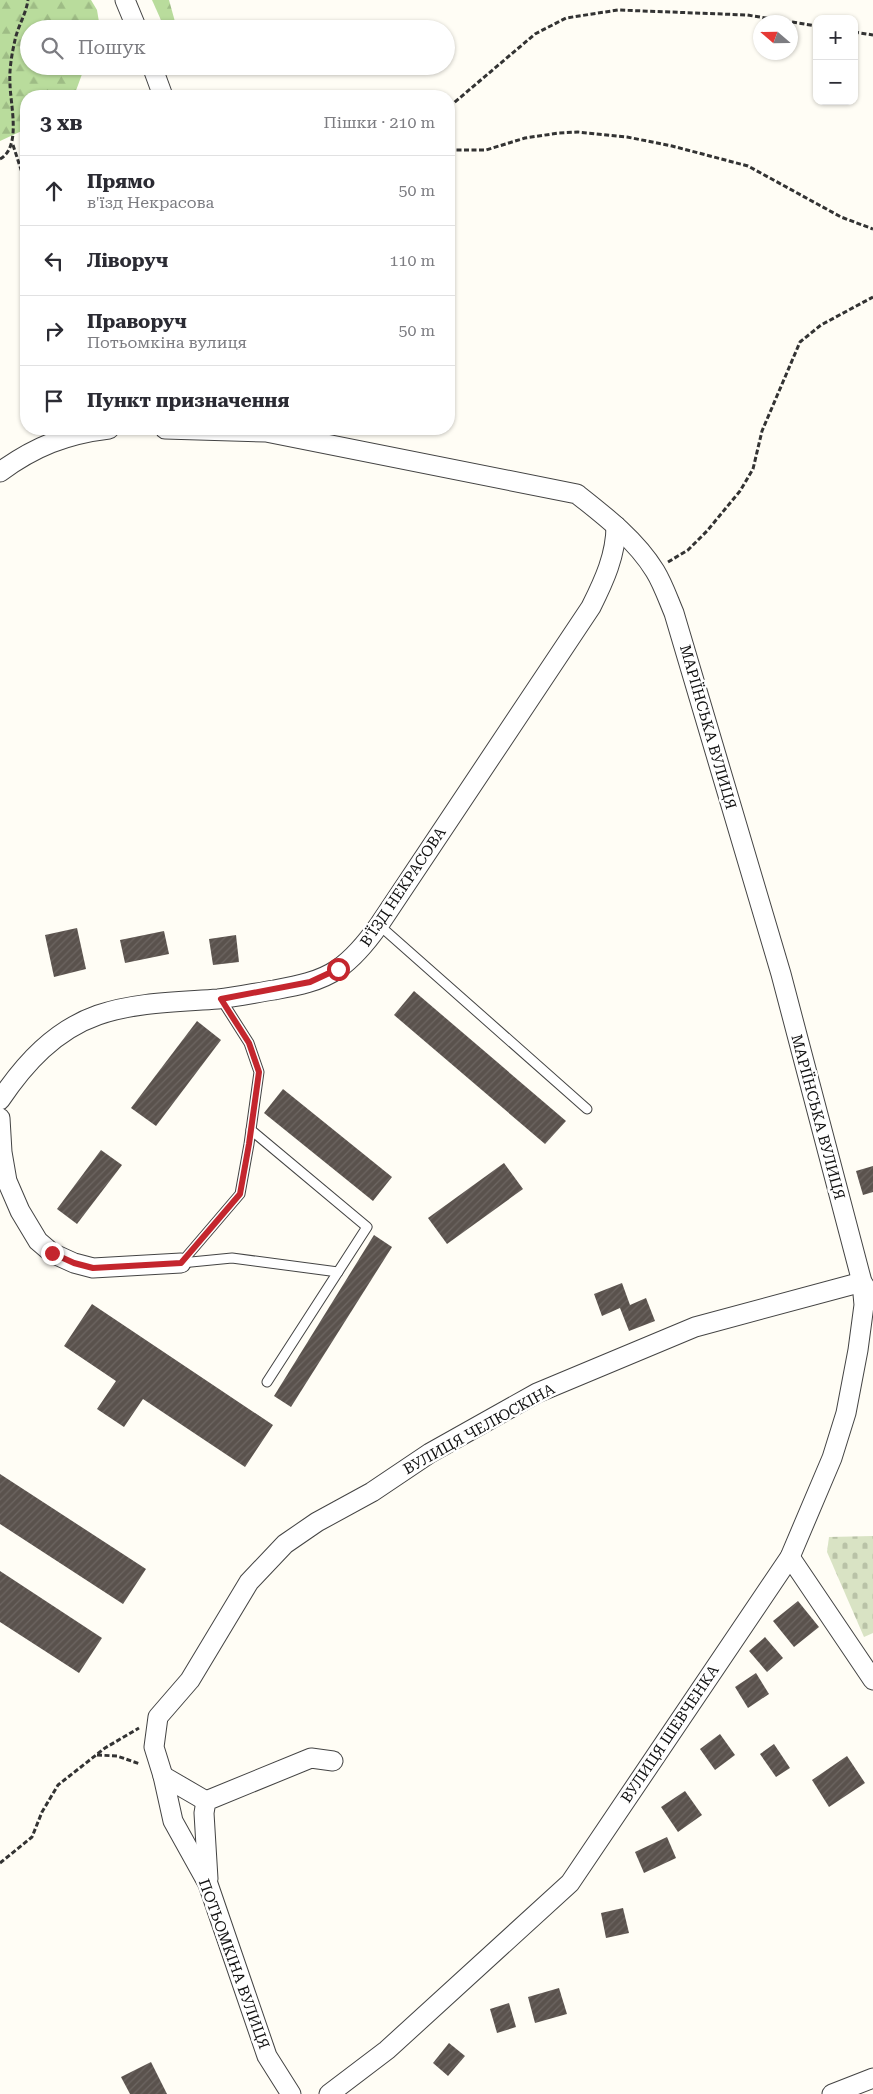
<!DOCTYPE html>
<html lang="uk">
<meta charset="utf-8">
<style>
:root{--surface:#fff;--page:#f7f7f7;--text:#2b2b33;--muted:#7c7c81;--line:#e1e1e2}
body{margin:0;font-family:"Roboto Serif",serif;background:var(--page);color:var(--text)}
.controls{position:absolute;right:15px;top:15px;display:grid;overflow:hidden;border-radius:10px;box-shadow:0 1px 4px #0004}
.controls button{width:45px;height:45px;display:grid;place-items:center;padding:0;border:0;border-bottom:1px solid var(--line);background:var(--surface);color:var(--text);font:25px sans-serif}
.compass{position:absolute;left:753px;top:15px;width:45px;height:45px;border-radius:50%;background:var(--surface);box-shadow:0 1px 4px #0004;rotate:290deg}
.stop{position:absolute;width:15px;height:15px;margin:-11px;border:4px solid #c4262e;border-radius:50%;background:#fff}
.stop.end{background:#c4262e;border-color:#fff;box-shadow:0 1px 5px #0008}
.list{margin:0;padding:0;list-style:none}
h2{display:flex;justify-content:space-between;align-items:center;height:65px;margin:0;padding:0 20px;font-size:21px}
h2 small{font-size:16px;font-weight:400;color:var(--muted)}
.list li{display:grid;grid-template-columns:32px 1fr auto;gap:15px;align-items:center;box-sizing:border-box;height:70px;padding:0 20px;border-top:1px solid var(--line)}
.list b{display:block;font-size:19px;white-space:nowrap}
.list p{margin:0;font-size:16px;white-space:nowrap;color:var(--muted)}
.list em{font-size:16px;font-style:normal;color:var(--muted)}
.icon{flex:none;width:28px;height:28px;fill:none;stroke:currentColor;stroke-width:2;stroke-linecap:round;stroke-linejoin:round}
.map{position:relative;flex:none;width:873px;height:2094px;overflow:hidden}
.search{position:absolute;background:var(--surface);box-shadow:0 1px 4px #0004;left:20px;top:20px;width:435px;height:55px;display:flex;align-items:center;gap:12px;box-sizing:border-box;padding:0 18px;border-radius:28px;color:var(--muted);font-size:19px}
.panel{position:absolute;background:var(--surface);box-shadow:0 1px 4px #0004;left:20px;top:90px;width:435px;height:345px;border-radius:20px}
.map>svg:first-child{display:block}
</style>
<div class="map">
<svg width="873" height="2094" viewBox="0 0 873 2094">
<defs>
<pattern id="forest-firs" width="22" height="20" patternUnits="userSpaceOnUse" patternTransform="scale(1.25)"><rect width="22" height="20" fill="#b9dc9c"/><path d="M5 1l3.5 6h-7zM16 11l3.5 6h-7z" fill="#9ebc85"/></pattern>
<pattern id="cemetery-stones" width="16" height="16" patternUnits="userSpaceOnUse" patternTransform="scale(1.25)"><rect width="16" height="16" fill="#d9e3c4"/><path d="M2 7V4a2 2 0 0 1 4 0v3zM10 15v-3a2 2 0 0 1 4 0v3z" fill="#b9c2a7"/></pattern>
<pattern id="building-hatch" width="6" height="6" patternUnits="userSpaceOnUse" patternTransform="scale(1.25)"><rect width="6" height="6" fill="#5a524d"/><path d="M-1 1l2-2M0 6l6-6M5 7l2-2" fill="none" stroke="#6d6662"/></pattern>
</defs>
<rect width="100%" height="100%" fill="#fffdf5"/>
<!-- forest -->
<g fill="url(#forest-firs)">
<path d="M 0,0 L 91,0 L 97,10 L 100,28 L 29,29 L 29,66 L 85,66 L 74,96 L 26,96 L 26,129 L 0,141 Z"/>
<path d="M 152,0 L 169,0 L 177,29 L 165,29 Z"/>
</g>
<!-- cemetery -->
<path fill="url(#cemetery-stones)" d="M 873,1536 L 873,1633 L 864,1637 L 827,1552 L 829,1537 Z"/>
<!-- building -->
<g fill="url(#building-hatch)">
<path d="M 77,928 L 86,969 L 54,977 L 45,935 Z"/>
<path d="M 164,931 L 169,954 L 125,963 L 120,940 Z"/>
<path d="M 236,935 L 239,962 L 213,965 L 209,939 Z"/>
<path d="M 414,991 L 566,1121 L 545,1144 L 394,1015 Z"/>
<path d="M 197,1021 L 221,1040 L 156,1126 L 131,1108 Z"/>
<path d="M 283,1089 L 392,1177 L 373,1201 L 264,1113 Z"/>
<path d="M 101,1150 L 122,1165 L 77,1224 L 57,1209 Z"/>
<path d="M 504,1163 L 523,1189 L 447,1244 L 428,1218 Z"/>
<path d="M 873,1166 L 873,1192 L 863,1195 L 856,1171 Z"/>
<path d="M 374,1235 L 392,1247 L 291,1407 L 274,1396 Z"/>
<path d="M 622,1283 L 630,1305 L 646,1298 L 655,1321 L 629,1331 L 620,1308 L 602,1316 L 594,1294 Z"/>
<path d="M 92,1304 L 273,1425 L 245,1467 L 143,1399 L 124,1427 L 97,1409 L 116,1381 L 64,1346 Z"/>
<path d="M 0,1474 L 146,1569 L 123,1604 L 0,1524 Z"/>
<path d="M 0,1571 L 102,1638 L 79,1673 L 0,1622 Z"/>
<path d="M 798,1601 L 819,1627 L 794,1647 L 773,1621 Z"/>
<path d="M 765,1637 L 783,1658 L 767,1672 L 749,1651 Z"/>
<path d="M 756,1673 L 769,1694 L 748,1708 L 735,1687 Z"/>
<path d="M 720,1734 L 735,1755 L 715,1770 L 700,1749 Z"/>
<path d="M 774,1744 L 790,1768 L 776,1777 L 760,1754 Z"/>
<path d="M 847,1756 L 865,1783 L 829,1807 L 812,1780 Z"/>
<path d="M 685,1791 L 702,1815 L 678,1832 L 661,1807 Z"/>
<path d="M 667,1837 L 676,1858 L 644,1873 L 635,1852 Z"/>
<path d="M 623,1908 L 629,1933 L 606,1938 L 601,1913 Z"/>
<path d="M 559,1988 L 567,2014 L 535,2023 L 528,1997 Z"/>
<path d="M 509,2003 L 516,2027 L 497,2033 L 490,2009 Z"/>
<path d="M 449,2043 L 465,2056 L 448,2076 L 433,2063 Z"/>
<path d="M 151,2062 L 167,2094 L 130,2094 L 121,2077 Z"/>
</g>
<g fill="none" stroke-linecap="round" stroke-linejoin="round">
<!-- service casing -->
<g stroke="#444" stroke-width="11">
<g id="service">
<path d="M 379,925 L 587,1109"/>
<path d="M 251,1130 L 367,1227 L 267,1382"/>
<path d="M 181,1263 L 240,1194 L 249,1144 L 259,1072 L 249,1043 L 221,999"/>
<path d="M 181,1263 L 232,1258 L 338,1272"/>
</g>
</g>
<!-- minor casing -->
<g stroke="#444" stroke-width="21">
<g id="minor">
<path d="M 125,0 L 137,29"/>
<path d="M 152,66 L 163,96"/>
<path d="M 165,429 L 266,432 L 577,494 C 605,516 636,540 655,571 C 663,584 668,599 674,613 L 781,974 L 862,1282 L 873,1299"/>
<path d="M 0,472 C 34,447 66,434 109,429"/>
<path d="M 0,1100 C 25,1063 55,1030 98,1015 C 136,1002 178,1002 218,999 C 236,997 255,993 274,990 C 296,986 319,982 338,969 C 355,957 367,942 379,925 L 591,607 C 604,581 616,555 616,526"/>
<path d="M 0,1118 L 2,1152 L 7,1181 L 20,1211 L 38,1241 L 52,1253 L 74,1263 L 93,1268 L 181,1263"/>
<path d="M 790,1557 L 873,1680"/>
<path d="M 163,1776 L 206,1801"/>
<path d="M 208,1879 L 204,1813 L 206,1801 L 311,1758 L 333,1761"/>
<path d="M 291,2094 L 267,2056 L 208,1884 L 173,1821 L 163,1776 L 154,1747 L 158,1717 L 190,1680 L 249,1582 L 285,1544 L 317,1522 L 372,1492 L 430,1453 L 537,1393 L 695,1327 L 862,1282"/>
<path d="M 329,2094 L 387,2050 L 570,1883 L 790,1557 L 832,1458 L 846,1413 L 858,1350 L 864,1305 L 862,1283"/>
<path d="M 832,2094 L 873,2078"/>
</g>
</g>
<!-- path -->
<g stroke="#333" stroke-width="3" stroke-dasharray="5 2.5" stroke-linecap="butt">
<path d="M 854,32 L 873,35"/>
<path d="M 449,107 L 535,34 L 566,18 L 618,10 L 747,15 L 817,26"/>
<path d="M 13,145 L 26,185"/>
<path d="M 449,150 L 486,150 L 525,138 L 559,133 L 578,132 L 627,137 L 672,146 L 748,166 L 841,217 L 873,229"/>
<path d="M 0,159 C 22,147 10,104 10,83 C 9,70 12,53 15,40 C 18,26 26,14 28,0"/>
<path d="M 668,562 L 688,550 L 707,531 L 740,491 L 753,469 L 762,431 L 800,342 L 821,325 L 873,297"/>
<path d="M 97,1755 L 117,1756 L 140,1764"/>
<path d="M 0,1863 L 32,1837 L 42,1812 L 58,1785 L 105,1748 L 139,1728"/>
</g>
<!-- service -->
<use href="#service" stroke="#fff" stroke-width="9"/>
<!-- minor -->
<use href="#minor" stroke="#fff" stroke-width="19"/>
</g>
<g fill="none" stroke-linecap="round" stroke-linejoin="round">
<!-- route -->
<path stroke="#c4262e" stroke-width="6" d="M 52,1253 L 74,1263 L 93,1268 L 181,1263 L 240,1194 L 249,1144 L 259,1072 L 249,1043 L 221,999 L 310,982 L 338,969"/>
</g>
<g text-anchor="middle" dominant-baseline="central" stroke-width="5" stroke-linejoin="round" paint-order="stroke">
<!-- street labels -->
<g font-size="15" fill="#111" stroke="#fff">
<text transform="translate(708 727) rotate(74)">МАРІЇНСЬКА ВУЛИЦЯ</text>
<text transform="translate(403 887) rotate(-56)">В'ЇЗД НЕКРАСОВА</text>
<text transform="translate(818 1117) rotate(75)">МАРІЇНСЬКА ВУЛИЦЯ</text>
<text transform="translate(479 1429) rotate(-29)">ВУЛИЦЯ ЧЕЛЮСКІНА</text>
<text transform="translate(670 1734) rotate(-56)">ВУЛИЦЯ ШЕВЧЕНКА</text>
<text transform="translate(234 1964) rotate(70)">ПОТЬОМКІНА ВУЛИЦЯ</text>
</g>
</g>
</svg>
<div class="controls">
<button>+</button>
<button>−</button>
</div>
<svg class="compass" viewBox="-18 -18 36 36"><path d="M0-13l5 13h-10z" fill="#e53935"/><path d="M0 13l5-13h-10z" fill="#7c7c81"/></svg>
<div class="stop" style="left:338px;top:969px"></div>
<div class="stop end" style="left:52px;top:1253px"></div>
<div class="search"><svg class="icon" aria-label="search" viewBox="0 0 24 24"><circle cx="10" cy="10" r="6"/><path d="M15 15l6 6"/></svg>Пошук</div>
<section class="panel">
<h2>3 хв<small>Пішки · 210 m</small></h2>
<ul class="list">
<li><svg class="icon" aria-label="ahead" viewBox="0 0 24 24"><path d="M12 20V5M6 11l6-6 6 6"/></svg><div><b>Прямо</b><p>в'їзд Некрасова</p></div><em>50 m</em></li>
<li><svg class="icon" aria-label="left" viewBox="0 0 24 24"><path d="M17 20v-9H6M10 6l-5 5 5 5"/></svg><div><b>Ліворуч</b></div><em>110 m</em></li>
<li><svg class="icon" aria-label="right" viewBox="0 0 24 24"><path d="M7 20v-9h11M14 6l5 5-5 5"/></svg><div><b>Праворуч</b><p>Потьомкіна вулиця</p></div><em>50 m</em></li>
<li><svg class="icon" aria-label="arrive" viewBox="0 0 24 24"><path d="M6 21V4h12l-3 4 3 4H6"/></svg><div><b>Пункт призначення</b></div></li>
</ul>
</section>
</div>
